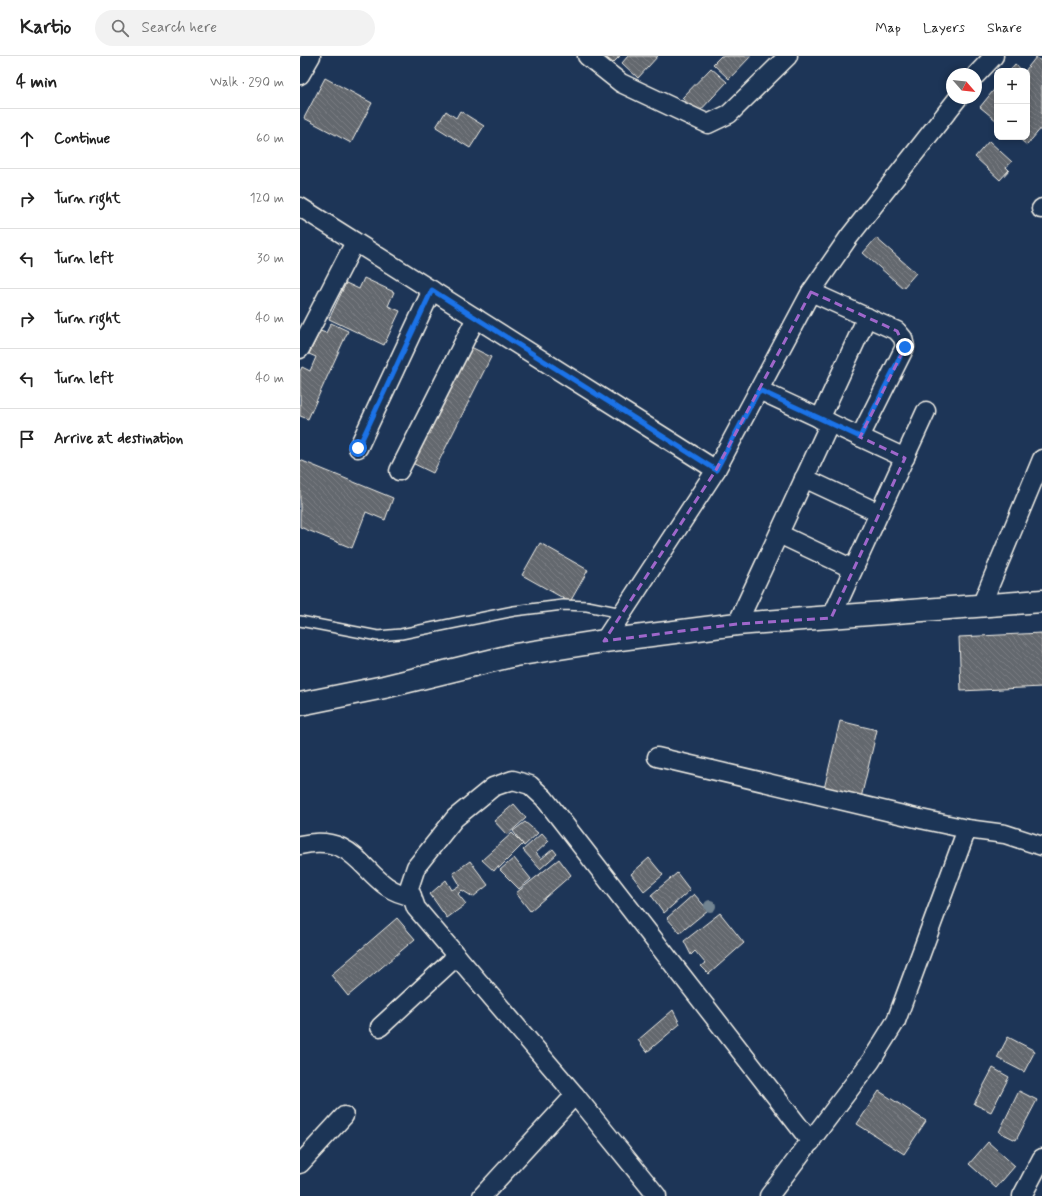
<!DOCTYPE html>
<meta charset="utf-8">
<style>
:root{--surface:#fff;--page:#f2f2f2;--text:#222;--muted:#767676;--line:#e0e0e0}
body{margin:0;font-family:Mynerve,sans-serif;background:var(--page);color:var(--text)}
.controls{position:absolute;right:12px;top:12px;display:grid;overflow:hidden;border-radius:8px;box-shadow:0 2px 6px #0003}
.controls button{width:36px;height:36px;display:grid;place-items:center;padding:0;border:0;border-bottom:1px solid var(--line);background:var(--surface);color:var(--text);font:20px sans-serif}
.compass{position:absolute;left:646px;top:12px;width:36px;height:36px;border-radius:50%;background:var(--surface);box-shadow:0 2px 6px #0003;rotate:118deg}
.stop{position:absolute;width:12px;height:12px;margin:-9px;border:3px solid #1a73e8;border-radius:50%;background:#fff}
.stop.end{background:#1a73e8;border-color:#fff;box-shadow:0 1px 4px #0008}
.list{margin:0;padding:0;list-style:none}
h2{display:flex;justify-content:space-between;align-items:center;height:52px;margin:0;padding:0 16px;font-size:17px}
h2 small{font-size:13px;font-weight:400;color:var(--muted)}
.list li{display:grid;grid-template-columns:26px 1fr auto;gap:12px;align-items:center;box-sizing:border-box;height:60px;padding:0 16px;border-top:1px solid var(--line)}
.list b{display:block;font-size:15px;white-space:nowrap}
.list em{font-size:13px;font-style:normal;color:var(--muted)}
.icon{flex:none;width:22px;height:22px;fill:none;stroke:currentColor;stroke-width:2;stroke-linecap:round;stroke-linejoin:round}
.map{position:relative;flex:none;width:742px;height:1140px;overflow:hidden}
header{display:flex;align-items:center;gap:24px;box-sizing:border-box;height:56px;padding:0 20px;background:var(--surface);border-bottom:1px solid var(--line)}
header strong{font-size:19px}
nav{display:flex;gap:22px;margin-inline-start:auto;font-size:14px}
.search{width:280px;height:36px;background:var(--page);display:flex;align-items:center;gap:10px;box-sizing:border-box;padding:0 14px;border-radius:22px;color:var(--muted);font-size:15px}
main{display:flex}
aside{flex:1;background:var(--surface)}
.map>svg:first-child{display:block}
</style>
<header>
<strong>Kartio</strong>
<div class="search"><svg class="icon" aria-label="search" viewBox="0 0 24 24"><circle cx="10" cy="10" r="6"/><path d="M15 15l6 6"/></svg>Search here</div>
<nav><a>Map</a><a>Layers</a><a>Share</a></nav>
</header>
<main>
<aside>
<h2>4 min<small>Walk · 290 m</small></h2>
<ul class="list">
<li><svg class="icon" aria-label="ahead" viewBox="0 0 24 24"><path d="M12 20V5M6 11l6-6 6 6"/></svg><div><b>Continue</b></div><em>60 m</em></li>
<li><svg class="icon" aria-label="right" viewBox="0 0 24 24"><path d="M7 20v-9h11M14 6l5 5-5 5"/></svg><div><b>Turn right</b></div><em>120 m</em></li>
<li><svg class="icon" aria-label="left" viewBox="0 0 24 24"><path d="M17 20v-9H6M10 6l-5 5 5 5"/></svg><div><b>Turn left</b></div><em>30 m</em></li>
<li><svg class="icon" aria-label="right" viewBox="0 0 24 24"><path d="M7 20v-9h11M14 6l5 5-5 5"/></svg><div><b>Turn right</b></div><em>40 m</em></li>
<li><svg class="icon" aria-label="left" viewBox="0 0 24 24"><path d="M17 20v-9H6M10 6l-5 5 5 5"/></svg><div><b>Turn left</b></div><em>40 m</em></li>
<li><svg class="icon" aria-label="arrive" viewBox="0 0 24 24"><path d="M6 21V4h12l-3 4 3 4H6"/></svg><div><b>Arrive at destination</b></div></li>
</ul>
</aside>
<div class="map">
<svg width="742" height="1140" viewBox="0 0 742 1140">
<defs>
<pattern id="building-back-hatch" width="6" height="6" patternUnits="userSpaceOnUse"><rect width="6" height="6" fill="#63676e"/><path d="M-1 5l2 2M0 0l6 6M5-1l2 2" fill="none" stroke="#7a7d83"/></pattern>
</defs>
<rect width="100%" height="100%" fill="#1d3557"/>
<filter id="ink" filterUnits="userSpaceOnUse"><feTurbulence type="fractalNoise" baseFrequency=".025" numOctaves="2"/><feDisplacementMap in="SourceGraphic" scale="8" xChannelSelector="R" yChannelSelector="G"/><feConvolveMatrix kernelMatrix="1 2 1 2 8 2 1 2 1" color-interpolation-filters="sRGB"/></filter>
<g filter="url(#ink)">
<!-- building -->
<g fill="url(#building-back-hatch)" stroke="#f4f1e8">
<path d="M 304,0 L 320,0 L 313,7 Z"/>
<path d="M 328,0 L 358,0 L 338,22 L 322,7 Z"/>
<path d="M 421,0 L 451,0 L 429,23 L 413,8 Z"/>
<path d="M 736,1 L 742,6 L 742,71 L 727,89 L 717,81 L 727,81 L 727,15 L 725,15 Z"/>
<path d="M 715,8 L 723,15 L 709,15 Z"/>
<path d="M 411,12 L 427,26 L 398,57 L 382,42 Z"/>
<path d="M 25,22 L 72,47 L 51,87 L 4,62 Z"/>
<path d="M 697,30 L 697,65 L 680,51 Z"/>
<path d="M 146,55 L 156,62 L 160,55 L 184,70 L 170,92 L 136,71 Z"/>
<path d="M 689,85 L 712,106 L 706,111 L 709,114 L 700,124 L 675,101 Z"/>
<path d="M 576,182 L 616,217 L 603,232 L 563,197 Z"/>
<path d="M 64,222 L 94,236 L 88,250 L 100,255 L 84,289 L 29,263 L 46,227 L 59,233 Z"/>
<path d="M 31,267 L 48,275 L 8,363 L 0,360 L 0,315 L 2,311 L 10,315 L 16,301 L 9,298 L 20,275 L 26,277 Z"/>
<path d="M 165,288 L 191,301 L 133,417 L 108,405 Z"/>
<path d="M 0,404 L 93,442 L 85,464 L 66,456 L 52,492 L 0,471 Z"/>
<path d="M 240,487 L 288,514 L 270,546 L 222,519 Z"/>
<path d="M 742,577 L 742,631 L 661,635 L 659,581 Z"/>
<path d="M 540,665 L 577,674 L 561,742 L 524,733 Z"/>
<path d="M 214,748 L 226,762 L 207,779 L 194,765 Z"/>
<path d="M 225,766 L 238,777 L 224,790 L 213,775 Z"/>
<path d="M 212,777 L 223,788 L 199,812 L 198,810 L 194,815 L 182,804 Z"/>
<path d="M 242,777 L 249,785 L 236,797 L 241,803 L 253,793 L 257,798 L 240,813 L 223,794 Z"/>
<path d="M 214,802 L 231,823 L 219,833 L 200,814 Z"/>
<path d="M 349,802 L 363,819 L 344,835 L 331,818 Z"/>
<path d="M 259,803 L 271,819 L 230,855 L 216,837 Z"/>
<path d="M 170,805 L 188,829 L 173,841 L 162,834 L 158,838 L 166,848 L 147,862 L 130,838 L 146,824 L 152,834 L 160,829 L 153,817 Z"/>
<path d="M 377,817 L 390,834 L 364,857 L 351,839 Z"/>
<path d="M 394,838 L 408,854 L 380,877 L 367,862 Z"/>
<path d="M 420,857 L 444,887 L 409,918 L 401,910 L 405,907 L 395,895 L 391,899 L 384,885 Z"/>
<path d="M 97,862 L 115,883 L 48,940 L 31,919 Z"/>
<path d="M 373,954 L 380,968 L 347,996 L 338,984 Z"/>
<path d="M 708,981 L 735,995 L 724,1016 L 697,1002 Z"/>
<path d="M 693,1012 L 709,1021 L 691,1056 L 674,1048 Z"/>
<path d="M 579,1035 L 626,1065 L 604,1098 L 557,1068 Z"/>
<path d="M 719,1035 L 737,1044 L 716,1084 L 699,1076 Z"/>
<path d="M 688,1086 L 715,1110 L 696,1132 L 669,1108 Z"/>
</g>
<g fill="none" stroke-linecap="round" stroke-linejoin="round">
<!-- service casing -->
<g stroke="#f4f1e8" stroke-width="12">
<path id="service" d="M 0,565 L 78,580 L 101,578 L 214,555 L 263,549 L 287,550 L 322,557"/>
</g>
<!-- minor casing -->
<g stroke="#f4f1e8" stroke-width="21">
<g id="minor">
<path d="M 287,0 L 321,27 L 408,68 L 429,58 L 488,0"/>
<path d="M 0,19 L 11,0"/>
<path d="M 676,19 L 694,0"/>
<path d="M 0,151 L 416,414"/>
<path d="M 741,153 L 742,152"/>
<path d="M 511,236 L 597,275 L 603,282 L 605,291 L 560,381"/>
<path d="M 0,293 L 55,186"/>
<path d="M 459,334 L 605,402"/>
<path d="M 520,363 L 567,261"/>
<path d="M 58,392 L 132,234"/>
<path d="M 99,415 L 176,262"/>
<path d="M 504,422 L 579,457"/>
<path d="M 479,478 L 553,513"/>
<path d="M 681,550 L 742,403"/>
<path d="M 531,562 L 626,355"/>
<path d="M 437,568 L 530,367"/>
<path d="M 304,585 L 416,414 L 511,236 L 549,181 L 658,42"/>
<path d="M 357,701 L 616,762 L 667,773 L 705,778 L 742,790"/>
<path d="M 0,789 C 63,774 63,834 112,840"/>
<path d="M 80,971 L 157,900"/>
<path d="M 0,1108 L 44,1060"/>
<path d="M 182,1140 L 275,1039"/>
<path d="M 357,1140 L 275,1039 L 116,852 L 109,832 L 116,811 L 155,762 L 193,731 L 213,724 L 230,729 L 244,742 L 511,1086"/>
<path d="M 469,1140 L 571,1005 L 596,965 L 667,773"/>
<path d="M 722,1140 L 742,1102"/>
</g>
</g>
<!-- tertiary casing -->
<g stroke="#f4f1e8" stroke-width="25">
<path id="tertiary" d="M 0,648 L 84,631 L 215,599 L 304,585 L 437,568 L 742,545"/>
</g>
<!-- service -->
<use href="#service" stroke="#1d3557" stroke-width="9"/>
<!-- minor -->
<use href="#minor" stroke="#1d3557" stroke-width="18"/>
<!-- tertiary -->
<use href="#tertiary" stroke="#1d3557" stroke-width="22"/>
</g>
<!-- trees -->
<circle fill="#728491" cx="410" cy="850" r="6"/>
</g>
<g fill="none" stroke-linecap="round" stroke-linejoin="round" filter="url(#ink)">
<!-- route -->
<path stroke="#1a73e8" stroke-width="5" d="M 58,392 L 132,234 L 416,414 L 459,334 L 560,381 L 605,291"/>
</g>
<!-- marked area -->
<path fill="none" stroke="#9f67cb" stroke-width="3" stroke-dasharray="8 5" stroke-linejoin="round" d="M 511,236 L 597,275 L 605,291 L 560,381 L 605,402 L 531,562 L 437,568 L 304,585 L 416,414 Z"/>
</svg>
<div class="controls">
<button>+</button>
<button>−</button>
</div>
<svg class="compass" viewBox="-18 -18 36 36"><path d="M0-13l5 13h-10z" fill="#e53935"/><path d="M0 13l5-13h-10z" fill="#767676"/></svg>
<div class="stop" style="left:58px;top:392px"></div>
<div class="stop end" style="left:605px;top:291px"></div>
</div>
</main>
